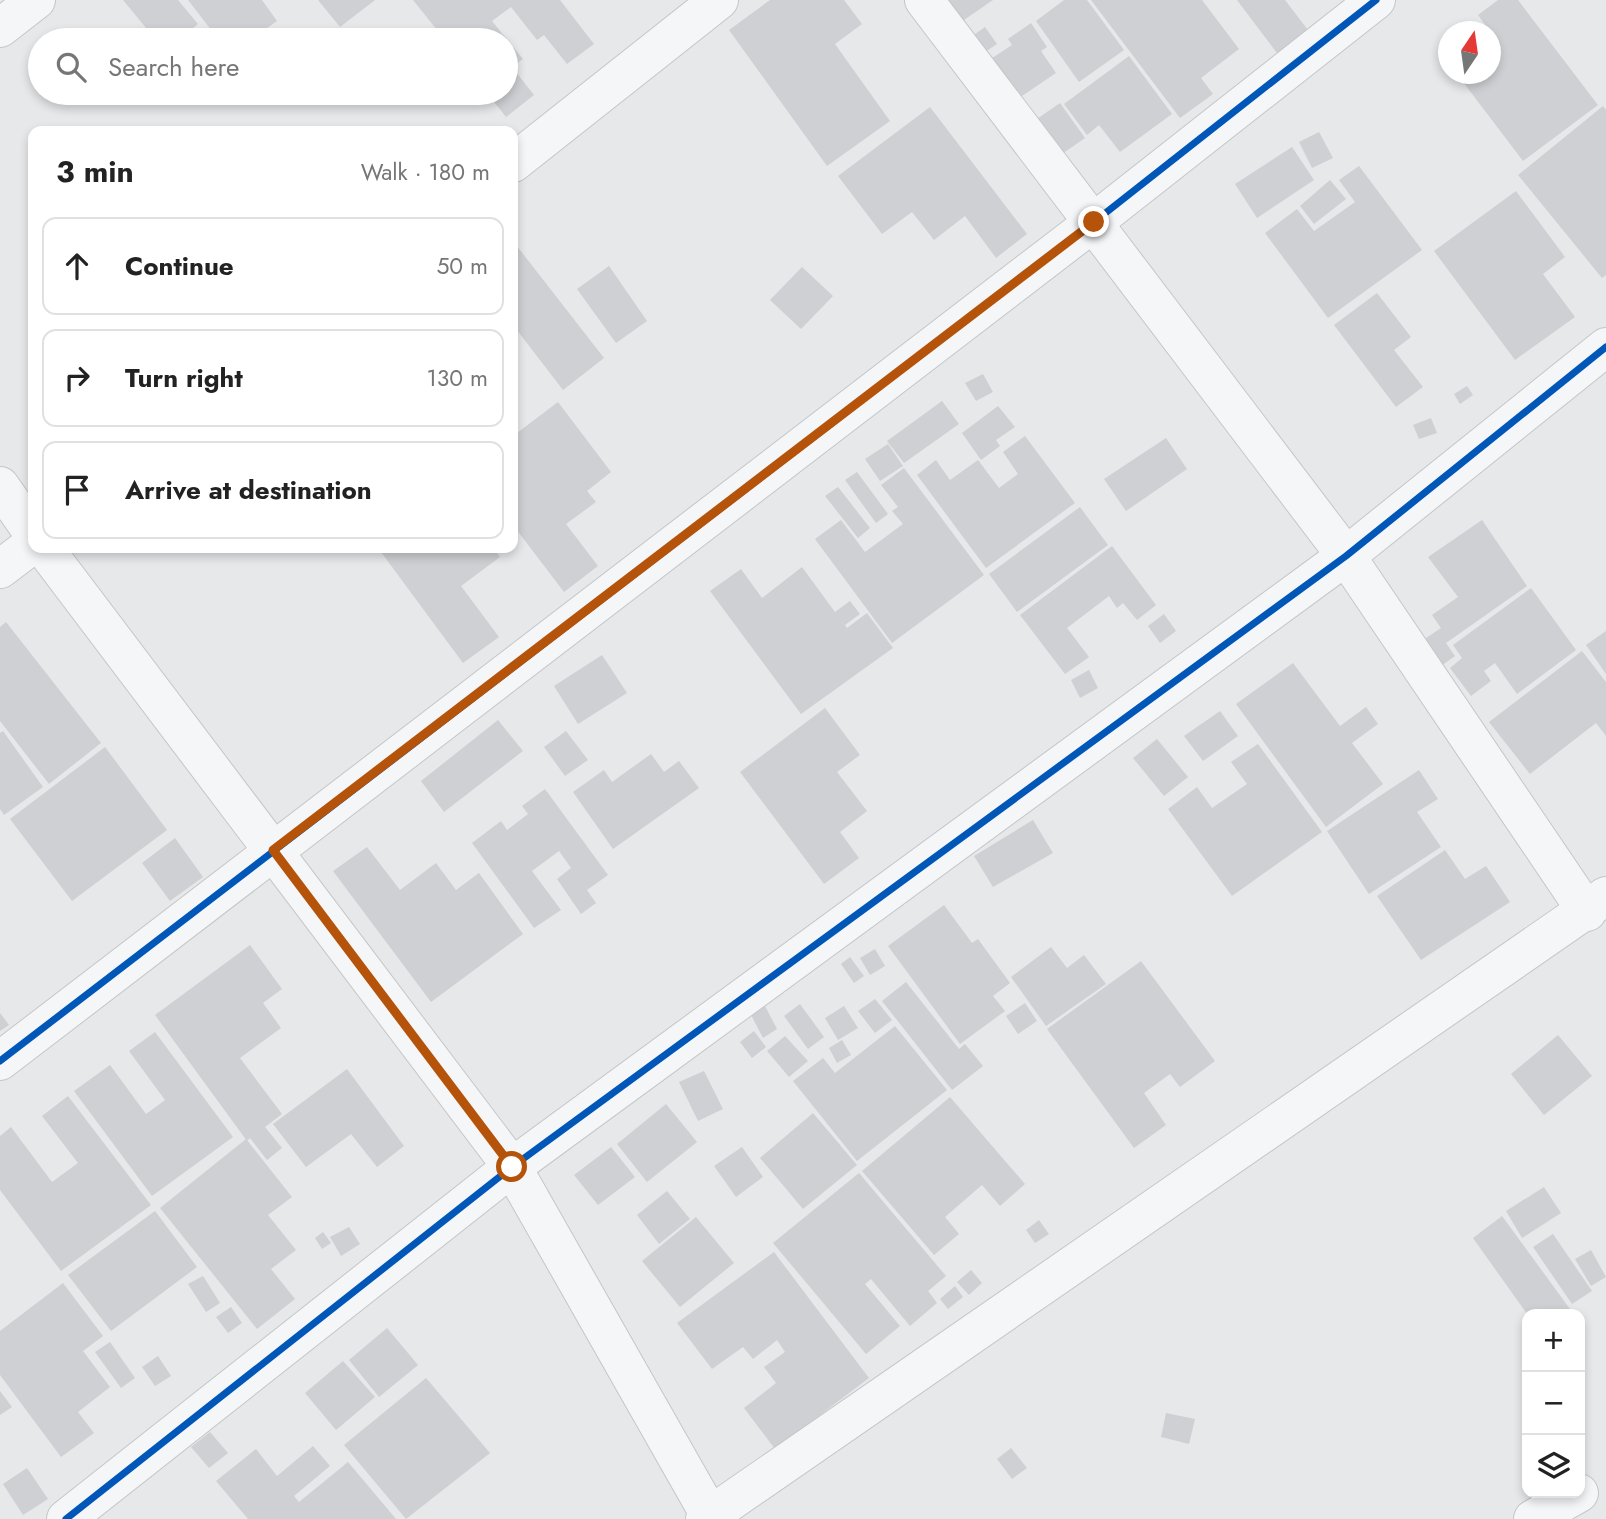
<!DOCTYPE html>
<meta charset="utf-8">
<style>
:root{--surface:#fff;--page:#f2f2f2;--text:#222;--muted:#767676;--line:#e0e0e0}
body{margin:0;font-family:Jost,sans-serif;background:var(--page);color:var(--text)}
.controls{position:absolute;right:21px;bottom:21px;display:grid;overflow:hidden;border-radius:14px;box-shadow:0 4px 10px #0003}
.controls button{width:63px;height:63px;display:grid;place-items:center;padding:0;border:0;border-bottom:2px solid var(--line);background:var(--surface);color:var(--text);font:35px sans-serif}
.compass{position:absolute;left:1438px;top:21px;width:63px;height:63px;border-radius:50%;background:var(--surface);box-shadow:0 4px 10px #0003;rotate:13deg}
.stop{position:absolute;width:21px;height:21px;margin:-16px;border:5px solid #b45309;border-radius:50%;background:#fff}
.stop.end{background:#b45309;border-color:#fff;box-shadow:0 2px 7px #0008}
.list{margin:0;padding:0;list-style:none}
h2{display:flex;justify-content:space-between;align-items:center;height:91px;margin:0;padding:0 28px;font-size:30px}
h2 small{font-size:23px;font-weight:400;color:var(--muted)}
.list li{display:grid;grid-template-columns:46px 1fr auto;gap:21px;align-items:center;box-sizing:border-box;height:98px;margin:0 14px 14px;padding:0 14px;border:2px solid var(--line);border-radius:14px}
.list b{display:block;font-size:26px;white-space:nowrap}
.list em{font-size:23px;font-style:normal;color:var(--muted)}
.icon{flex:none;width:38px;height:38px;fill:none;stroke:currentColor;stroke-width:2;stroke-linecap:round;stroke-linejoin:round}
.map{position:relative;flex:none;width:1606px;height:1519px;overflow:hidden}
.search{position:absolute;background:var(--surface);box-shadow:0 4px 10px #0003;left:28px;top:28px;width:490px;height:77px;display:flex;align-items:center;gap:18px;box-sizing:border-box;padding:0 24px;border-radius:38px;color:var(--muted);font-size:26px}
.panel{position:absolute;background:var(--surface);box-shadow:0 4px 10px #0003;left:28px;top:126px;width:490px;height:427px;border-radius:14px}
.map>svg:first-child{display:block}
</style>
<div class="map">
<svg width="1606" height="1519" viewBox="0 0 1606 1519">
<rect width="100%" height="100%" fill="#e6e8ea"/>
<!-- building -->
<g fill="#ced0d3">
<path d="M 123,0 L 178,0 L 198,24 L 179,40 L 156,40 Z"/>
<path d="M 188,0 L 262,0 L 277,21 L 250,40 L 219,40 Z"/>
<path d="M 318,0 L 375,0 L 340,27 Z"/>
<path d="M 413,0 L 560,0 L 594,44 L 567,64 L 544,35 L 537,40 L 511,7 L 492,21 L 523,59 L 512,67 L 534,95 L 506,117 L 487,93 L 506,93 L 506,40 L 445,40 Z"/>
<path d="M 770,0 L 844,0 L 862,24 L 835,44 L 890,121 L 827,166 L 729,30 Z"/>
<path d="M 945,0 L 993,0 L 961,22 Z"/>
<path d="M 1064,0 L 1087,0 L 1124,50 L 1079,82 L 1036,21 Z"/>
<path d="M 1091,0 L 1202,0 L 1239,49 L 1201,78 L 1213,94 L 1180,118 Z"/>
<path d="M 1237,0 L 1285,0 L 1308,30 L 1277,53 Z"/>
<path d="M 1498,0 L 1518,0 L 1598,105 L 1523,161 L 1460,78 L 1465,74 L 1490,74 L 1490,55 L 1501,47 L 1478,15 Z"/>
<path d="M 1031,23 L 1047,47 L 1041,51 L 1056,73 L 1010,104 L 983,64 L 1012,45 L 1008,39 Z"/>
<path d="M 985,27 L 997,44 L 982,54 L 971,37 Z"/>
<path d="M 1129,56 L 1172,114 L 1120,152 L 1099,125 L 1087,135 L 1064,104 Z"/>
<path d="M 1060,103 L 1085,138 L 1059,156 L 1034,121 Z"/>
<path d="M 1603,106 L 1606,110 L 1606,275 L 1602,278 L 1518,175 Z"/>
<path d="M 930,107 L 1027,234 L 996,258 L 965,216 L 934,240 L 912,212 L 882,234 L 838,176 Z"/>
<path d="M 1319,132 L 1333,158 L 1312,168 L 1299,142 Z"/>
<path d="M 1292,147 L 1314,180 L 1257,218 L 1235,184 Z"/>
<path d="M 1359,166 L 1422,250 L 1328,318 L 1265,233 L 1297,209 L 1314,231 L 1355,202 L 1339,180 Z"/>
<path d="M 1330,180 L 1346,199 L 1314,224 L 1300,206 Z"/>
<path d="M 1516,191 L 1565,257 L 1543,274 L 1575,317 L 1515,360 L 1434,251 Z"/>
<path d="M 513,241 L 604,358 L 563,390 L 513,325 Z"/>
<path d="M 609,266 L 647,321 L 616,343 L 577,289 Z"/>
<path d="M 802,267 L 833,296 L 801,329 L 770,300 Z"/>
<path d="M 1377,293 L 1411,337 L 1394,350 L 1423,387 L 1396,407 L 1334,325 Z"/>
<path d="M 983,374 L 993,392 L 976,401 L 965,383 Z"/>
<path d="M 1467,386 L 1473,395 L 1460,404 L 1454,394 Z"/>
<path d="M 942,401 L 959,424 L 904,463 L 887,441 Z"/>
<path d="M 558,402 L 611,472 L 587,491 L 596,502 L 566,524 L 598,566 L 564,592 L 513,525 L 513,436 Z"/>
<path d="M 998,406 L 1015,427 L 996,440 L 1000,446 L 981,460 L 962,433 Z"/>
<path d="M 1431,418 L 1437,433 L 1419,439 L 1413,425 Z"/>
<path d="M 1025,436 L 1075,503 L 986,568 L 917,475 L 936,460 L 950,480 L 978,460 L 999,488 L 1018,474 L 1003,452 Z"/>
<path d="M 1166,438 L 1187,469 L 1126,511 L 1104,479 Z"/>
<path d="M 888,444 L 903,466 L 880,481 L 865,459 Z"/>
<path d="M 904,468 L 984,575 L 892,643 L 815,539 L 841,520 L 865,552 L 903,524 L 892,511 L 898,507 L 881,485 Z"/>
<path d="M 857,472 L 888,514 L 876,523 L 845,480 Z"/>
<path d="M 838,487 L 870,528 L 858,538 L 825,496 Z"/>
<path d="M 1080,507 L 1108,545 L 1017,612 L 989,574 Z"/>
<path d="M 1482,520 L 1527,586 L 1446,643 L 1455,656 L 1441,666 L 1423,640 L 1441,628 L 1432,615 L 1458,597 L 1428,557 Z"/>
<path d="M 1112,546 L 1156,605 L 1137,620 L 1123,603 L 1117,608 L 1109,596 L 1067,628 L 1089,657 L 1065,674 L 1020,615 Z"/>
<path d="M 378,548 L 493,548 L 500,557 L 461,586 L 499,637 L 463,663 Z"/>
<path d="M 802,567 L 835,612 L 850,601 L 860,614 L 845,625 L 847,628 L 867,613 L 893,648 L 801,714 L 710,591 L 741,569 L 762,598 Z"/>
<path d="M 1531,588 L 1576,650 L 1517,694 L 1495,663 L 1484,671 L 1491,681 L 1471,696 L 1450,668 L 1462,658 L 1453,645 Z"/>
<path d="M 1164,614 L 1176,631 L 1160,643 L 1148,626 Z"/>
<path d="M 6,622 L 101,743 L 49,784 L 0,721 L 0,627 Z"/>
<path d="M 1606,631 L 1606,674 L 1586,645 Z"/>
<path d="M 1582,651 L 1606,682 L 1606,736 L 1596,723 L 1530,774 L 1489,722 Z"/>
<path d="M 602,655 L 627,693 L 578,724 L 554,686 Z"/>
<path d="M 1293,663 L 1340,726 L 1366,707 L 1378,724 L 1352,743 L 1383,784 L 1326,827 L 1236,704 Z"/>
<path d="M 1089,670 L 1098,688 L 1080,698 L 1071,680 Z"/>
<path d="M 825,708 L 860,755 L 837,772 L 867,811 L 840,832 L 859,858 L 824,884 L 740,772 Z"/>
<path d="M 1220,711 L 1238,736 L 1203,761 L 1184,736 Z"/>
<path d="M 498,720 L 523,751 L 444,812 L 421,781 Z"/>
<path d="M 3,731 L 43,787 L 4,815 L 0,809 L 0,733 Z"/>
<path d="M 566,731 L 588,760 L 565,776 L 544,747 Z"/>
<path d="M 1157,739 L 1188,777 L 1164,796 L 1133,758 Z"/>
<path d="M 1258,744 L 1322,832 L 1232,896 L 1168,809 L 1197,787 L 1212,808 L 1247,784 L 1231,762 Z"/>
<path d="M 105,747 L 167,830 L 72,901 L 10,819 Z"/>
<path d="M 651,754 L 664,772 L 679,761 L 699,788 L 613,849 L 573,792 L 604,770 L 612,782 Z"/>
<path d="M 1419,770 L 1438,799 L 1417,812 L 1441,847 L 1369,894 L 1327,831 Z"/>
<path d="M 545,789 L 608,875 L 587,890 L 596,903 L 581,914 L 557,879 L 571,868 L 559,851 L 532,871 L 561,910 L 534,928 L 472,843 L 501,821 L 507,830 L 528,814 L 522,806 Z"/>
<path d="M 1033,820 L 1053,853 L 993,887 L 974,856 Z"/>
<path d="M 175,838 L 203,877 L 170,901 L 142,863 Z"/>
<path d="M 367,847 L 400,890 L 436,863 L 456,890 L 479,873 L 523,934 L 431,1002 L 333,871 Z"/>
<path d="M 1445,850 L 1465,879 L 1486,866 L 1510,902 L 1421,960 L 1377,896 Z"/>
<path d="M 944,905 L 972,943 L 978,939 L 1010,983 L 993,996 L 1005,1011 L 960,1044 L 888,946 Z"/>
<path d="M 250,945 L 282,989 L 263,1003 L 281,1028 L 240,1058 L 282,1114 L 265,1127 L 282,1148 L 267,1160 L 250,1138 L 247,1141 L 155,1015 Z"/>
<path d="M 1051,947 L 1067,968 L 1084,955 L 1106,984 L 1046,1026 L 1011,977 Z"/>
<path d="M 875,949 L 885,966 L 870,975 L 860,958 Z"/>
<path d="M 850,957 L 864,976 L 854,983 L 841,964 Z"/>
<path d="M 1141,961 L 1215,1061 L 1180,1087 L 1170,1074 L 1144,1093 L 1166,1125 L 1134,1148 L 1047,1029 Z"/>
<path d="M 906,982 L 959,1049 L 965,1044 L 983,1066 L 952,1090 L 882,1001 Z"/>
<path d="M 875,999 L 892,1020 L 875,1033 L 858,1011 Z"/>
<path d="M 1025,1003 L 1037,1021 L 1018,1034 L 1006,1016 Z"/>
<path d="M 800,1004 L 824,1037 L 808,1049 L 784,1016 Z"/>
<path d="M 765,1006 L 777,1029 L 763,1038 L 750,1013 Z"/>
<path d="M 844,1006 L 858,1028 L 838,1040 L 825,1018 Z"/>
<path d="M 0,1013 L 9,1025 L 0,1031 Z"/>
<path d="M 895,1026 L 947,1090 L 857,1161 L 793,1081 L 823,1058 L 835,1073 Z"/>
<path d="M 754,1031 L 766,1047 L 752,1058 L 740,1042 Z"/>
<path d="M 155,1032 L 233,1137 L 152,1196 L 74,1091 L 110,1065 L 146,1114 L 165,1100 L 129,1051 Z"/>
<path d="M 1558,1035 L 1592,1076 L 1544,1115 L 1511,1074 Z"/>
<path d="M 785,1036 L 808,1061 L 789,1077 L 767,1051 Z"/>
<path d="M 842,1040 L 851,1055 L 837,1063 L 829,1048 Z"/>
<path d="M 347,1069 L 404,1146 L 377,1167 L 351,1134 L 306,1167 L 273,1124 Z"/>
<path d="M 704,1071 L 723,1109 L 698,1121 L 679,1082 Z"/>
<path d="M 68,1096 L 151,1205 L 61,1271 L 0,1190 L 0,1136 L 11,1127 L 52,1182 L 78,1163 L 42,1116 Z"/>
<path d="M 950,1097 L 1025,1184 L 1000,1206 L 982,1185 L 945,1217 L 959,1234 L 934,1255 L 862,1171 Z"/>
<path d="M 666,1104 L 697,1142 L 647,1182 L 617,1144 Z"/>
<path d="M 813,1113 L 857,1165 L 803,1209 L 760,1158 Z"/>
<path d="M 246,1139 L 292,1197 L 268,1215 L 296,1250 L 271,1269 L 295,1299 L 257,1329 L 160,1208 Z"/>
<path d="M 611,1147 L 635,1177 L 598,1205 L 574,1175 Z"/>
<path d="M 742,1147 L 763,1177 L 736,1197 L 714,1166 Z"/>
<path d="M 859,1173 L 946,1276 L 928,1291 L 937,1303 L 910,1326 L 871,1279 L 865,1284 L 900,1326 L 866,1354 L 773,1243 Z"/>
<path d="M 1544,1187 L 1561,1213 L 1522,1238 L 1506,1211 Z"/>
<path d="M 667,1191 L 690,1219 L 659,1244 L 637,1215 Z"/>
<path d="M 155,1211 L 197,1267 L 111,1331 L 68,1275 Z"/>
<path d="M 1502,1216 L 1570,1309 L 1563,1314 L 1527,1314 L 1473,1238 Z"/>
<path d="M 696,1217 L 734,1263 L 680,1307 L 642,1261 Z"/>
<path d="M 1039,1220 L 1049,1234 L 1035,1243 L 1026,1230 Z"/>
<path d="M 349,1227 L 360,1244 L 341,1256 L 330,1237 Z"/>
<path d="M 323,1232 L 331,1243 L 322,1249 L 315,1238 Z"/>
<path d="M 1553,1234 L 1592,1291 L 1572,1304 L 1533,1247 Z"/>
<path d="M 1591,1250 L 1606,1277 L 1591,1286 L 1575,1259 Z"/>
<path d="M 774,1252 L 869,1378 L 775,1449 L 744,1408 L 776,1383 L 764,1367 L 785,1352 L 777,1340 L 753,1359 L 743,1347 L 712,1369 L 677,1323 Z"/>
<path d="M 971,1270 L 982,1283 L 969,1295 L 957,1282 Z"/>
<path d="M 203,1276 L 220,1303 L 206,1312 L 188,1284 Z"/>
<path d="M 63,1283 L 103,1336 L 83,1351 L 110,1387 L 78,1412 L 94,1433 L 61,1457 L 0,1375 L 0,1331 Z"/>
<path d="M 955,1286 L 963,1297 L 948,1309 L 940,1299 Z"/>
<path d="M 231,1307 L 242,1323 L 228,1333 L 216,1317 Z"/>
<path d="M 387,1328 L 418,1365 L 379,1397 L 349,1360 Z"/>
<path d="M 110,1342 L 135,1378 L 121,1388 L 95,1352 Z"/>
<path d="M 158,1356 L 171,1376 L 155,1386 L 142,1367 Z"/>
<path d="M 343,1361 L 375,1397 L 336,1430 L 305,1393 Z"/>
<path d="M 426,1378 L 490,1453 L 406,1519 L 344,1445 Z"/>
<path d="M 0,1391 L 12,1407 L 0,1415 Z"/>
<path d="M 1166,1413 L 1195,1419 L 1189,1444 L 1161,1437 Z"/>
<path d="M 210,1432 L 228,1453 L 209,1468 L 191,1447 Z"/>
<path d="M 313,1446 L 330,1466 L 294,1496 L 299,1502 L 348,1462 L 396,1519 L 248,1519 L 216,1481 L 256,1449 L 277,1476 Z"/>
<path d="M 1011,1448 L 1027,1468 L 1012,1479 L 997,1459 Z"/>
<path d="M 27,1468 L 48,1499 L 23,1515 L 3,1484 Z"/>
</g>
<g fill="none" stroke-linecap="round" stroke-linejoin="round">
<!-- minor casing -->
<g stroke="#c4c6c8" stroke-width="40">
<g id="minor">
<path d="M 924,0 L 1346,556 L 1587,912"/>
<path d="M 0,28 L 36,0"/>
<path d="M 513,163 L 719,0"/>
<path d="M 0,486 L 33,533"/>
<path d="M 44,548 L 512,1167 L 712,1519"/>
<path d="M 0,569 L 33,544"/>
<path d="M 0,1061 L 1094,222 L 1376,0"/>
<path d="M 66,1519 L 512,1167 L 1346,556 L 1606,347"/>
<path d="M 705,1519 L 1606,896"/>
<path d="M 1533,1519 L 1579,1493"/>
</g>
</g>
<!-- minor -->
<use href="#minor" stroke="#f5f6f7" stroke-width="38"/>
<!-- cycleway casing -->
<g stroke="#f4f6f9" stroke-width="11">
<g id="cycleway">
<path d="M 0,1061 L 1094,222 L 1376,0"/>
<path d="M 66,1519 L 512,1167 L 1346,556 L 1606,347"/>
</g>
</g>
<!-- cycleway -->
<use href="#cycleway" stroke="#0057b8" stroke-width="7"/>
</g>
<g fill="none" stroke-linecap="round" stroke-linejoin="round">
<!-- route -->
<path stroke="#b45309" stroke-width="9" d="M 512,1167 L 273,850 L 1094,222"/>
</g>
</svg>
<div class="controls">
<button>+</button>
<button>−</button>
<button><svg class="icon" aria-label="layers" viewBox="0 0 24 24"><path d="M12 4l9 5-9 5-9-5zM3 14l9 5 9-5"/></svg></button>
</div>
<svg class="compass" viewBox="-18 -18 36 36"><path d="M0-13l5 13h-10z" fill="#e53935"/><path d="M0 13l5-13h-10z" fill="#767676"/></svg>
<div class="stop" style="left:512px;top:1167px"></div>
<div class="stop end" style="left:1094px;top:222px"></div>
<div class="search"><svg class="icon" aria-label="search" viewBox="0 0 24 24"><circle cx="10" cy="10" r="6"/><path d="M15 15l6 6"/></svg>Search here</div>
<section class="panel">
<h2>3 min<small>Walk · 180 m</small></h2>
<ul class="list">
<li><svg class="icon" aria-label="ahead" viewBox="0 0 24 24"><path d="M12 20V5M6 11l6-6 6 6"/></svg><div><b>Continue</b></div><em>50 m</em></li>
<li><svg class="icon" aria-label="right" viewBox="0 0 24 24"><path d="M7 20v-9h11M14 6l5 5-5 5"/></svg><div><b>Turn right</b></div><em>130 m</em></li>
<li><svg class="icon" aria-label="arrive" viewBox="0 0 24 24"><path d="M6 21V4h12l-3 4 3 4H6"/></svg><div><b>Arrive at destination</b></div></li>
</ul>
</section>
</div>
